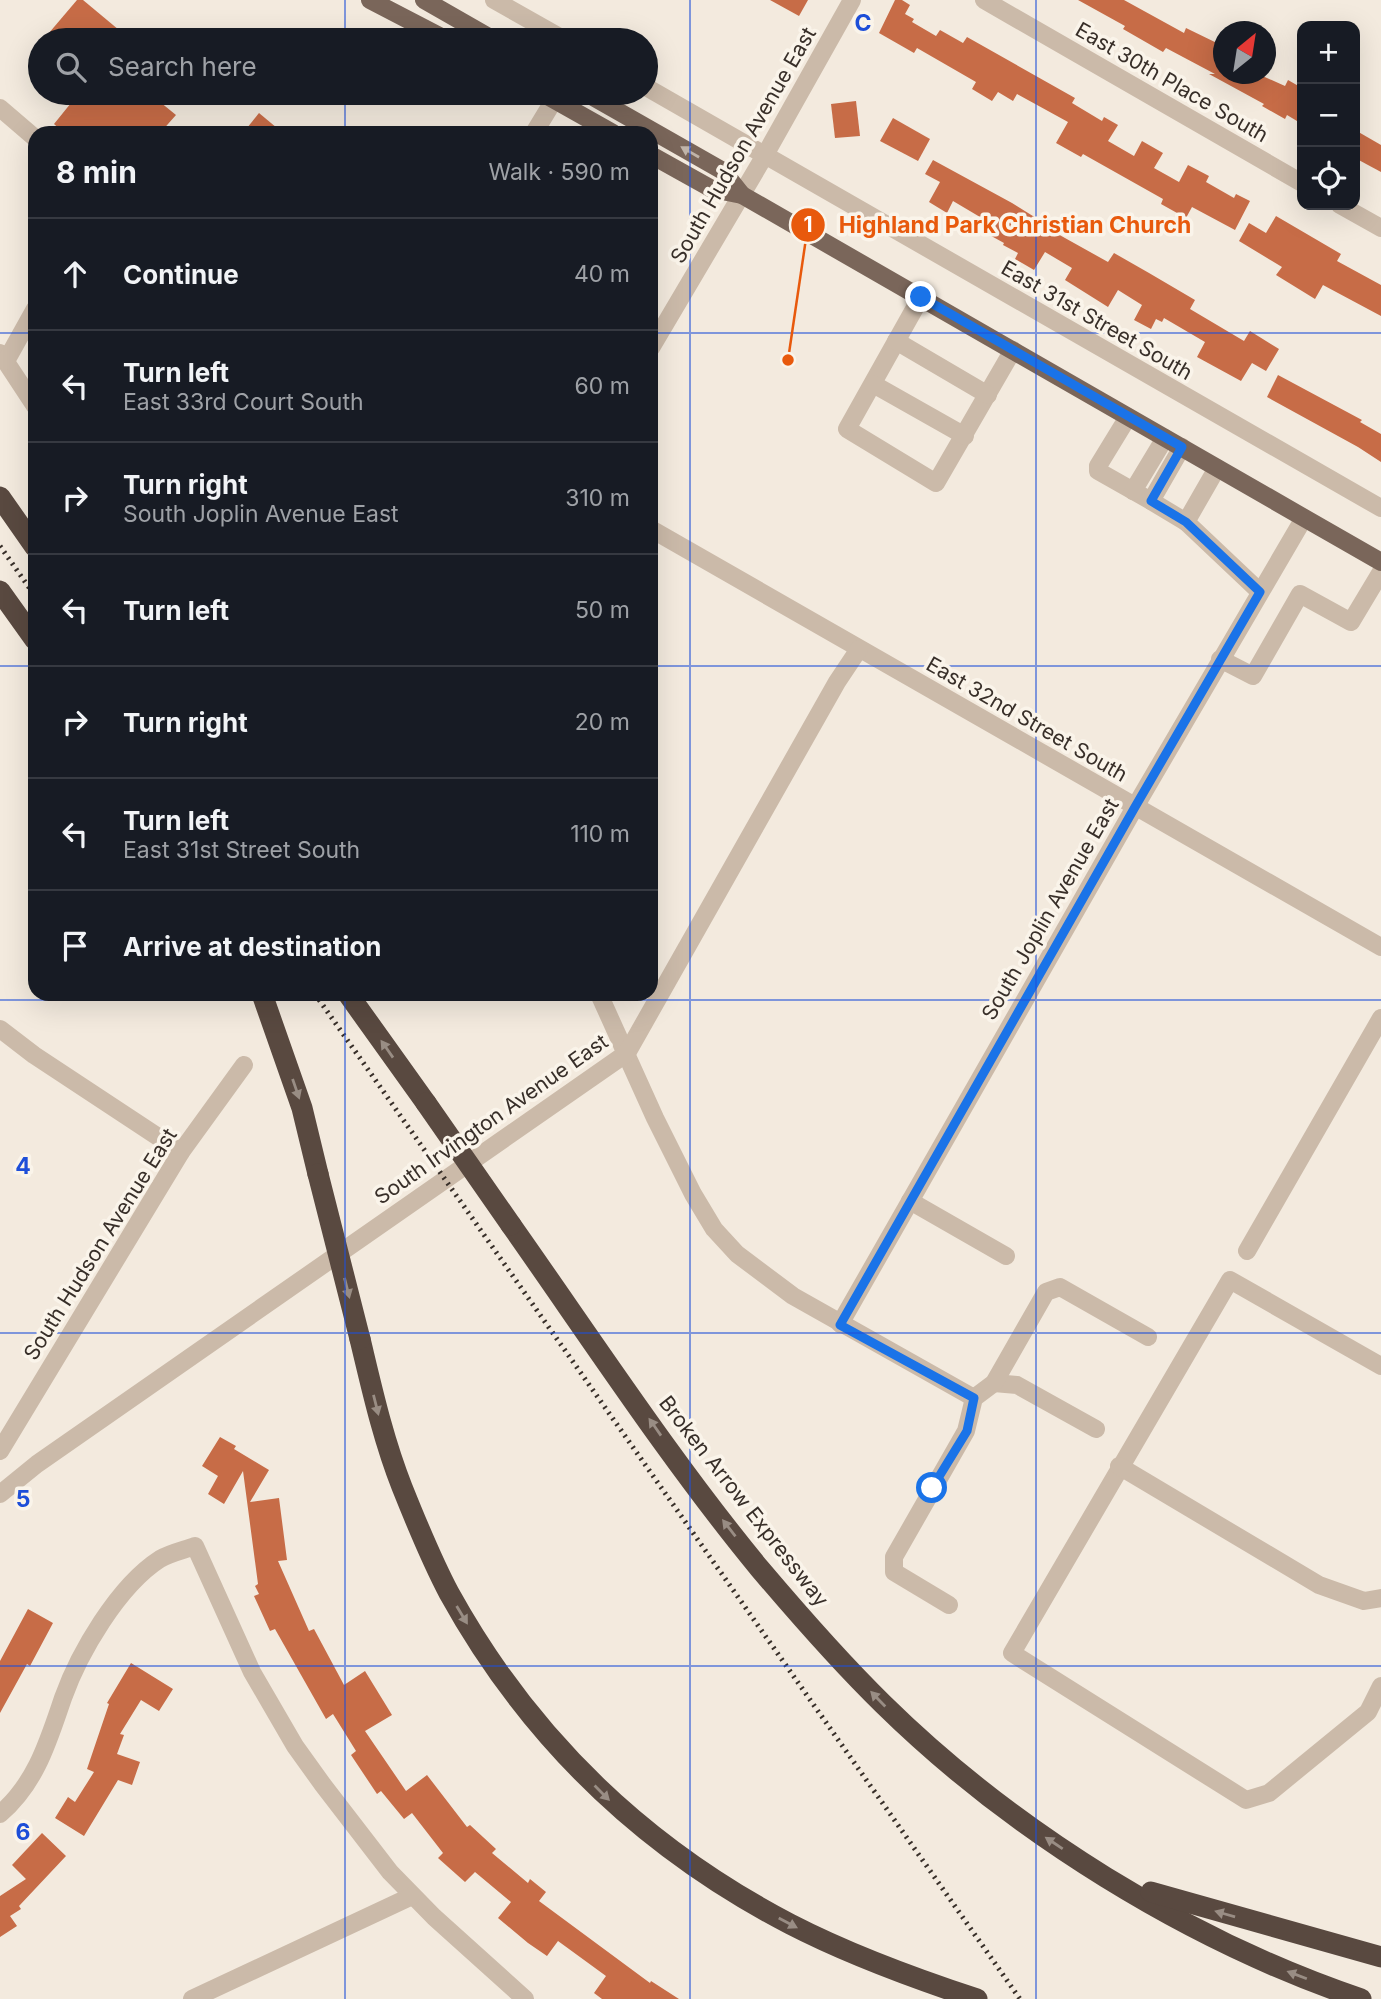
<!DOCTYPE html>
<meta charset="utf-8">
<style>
:root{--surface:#171b24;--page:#20242c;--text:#f1f3f6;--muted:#9ea1a6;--line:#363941}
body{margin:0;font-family:Inter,sans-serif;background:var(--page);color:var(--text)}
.controls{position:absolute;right:21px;top:21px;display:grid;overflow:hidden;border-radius:14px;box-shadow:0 7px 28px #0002}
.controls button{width:63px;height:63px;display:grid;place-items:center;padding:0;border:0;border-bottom:2px solid var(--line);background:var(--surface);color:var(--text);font:35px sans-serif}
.compass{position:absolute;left:1213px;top:21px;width:63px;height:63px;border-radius:50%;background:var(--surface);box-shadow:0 7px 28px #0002;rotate:30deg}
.stop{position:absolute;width:21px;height:21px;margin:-16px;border:5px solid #1a73e8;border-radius:50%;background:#fff}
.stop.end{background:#1a73e8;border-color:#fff;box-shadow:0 2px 7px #0008}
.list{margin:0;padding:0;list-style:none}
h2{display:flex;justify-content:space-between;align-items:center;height:91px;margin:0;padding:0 28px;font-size:30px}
h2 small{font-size:23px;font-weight:400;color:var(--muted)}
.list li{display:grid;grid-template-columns:46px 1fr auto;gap:21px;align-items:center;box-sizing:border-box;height:112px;padding:0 28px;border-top:2px solid var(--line)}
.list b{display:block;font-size:26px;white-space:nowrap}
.list p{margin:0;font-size:23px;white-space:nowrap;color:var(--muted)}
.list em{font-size:23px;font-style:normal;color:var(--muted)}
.icon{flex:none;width:38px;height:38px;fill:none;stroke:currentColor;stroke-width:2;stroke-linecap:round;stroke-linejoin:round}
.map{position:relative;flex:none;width:1381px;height:1999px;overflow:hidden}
.search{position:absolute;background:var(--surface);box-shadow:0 7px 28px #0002;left:28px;top:28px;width:630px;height:77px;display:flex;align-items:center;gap:18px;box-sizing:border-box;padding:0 24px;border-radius:38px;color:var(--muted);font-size:26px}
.panel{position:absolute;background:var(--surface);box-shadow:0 7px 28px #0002;left:28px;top:126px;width:630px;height:875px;border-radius:21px}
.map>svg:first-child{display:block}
</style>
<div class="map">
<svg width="1381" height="1999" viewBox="0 0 1381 1999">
<rect width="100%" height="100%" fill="#f3eade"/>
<!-- building -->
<g fill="#c76c47">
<path d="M 77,0 L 83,0 L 131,40 L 43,40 Z"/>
<path d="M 770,0 L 808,0 L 799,16 Z"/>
<path d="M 895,0 L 902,0 L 910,5 L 905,14 L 914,19 L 912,22 L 936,36 L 940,30 L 963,43 L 967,37 L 1075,98 L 1072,103 L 1102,121 L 1104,117 L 1118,125 L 1108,141 L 1134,156 L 1142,141 L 1163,153 L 1154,168 L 1179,182 L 1188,165 L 1209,176 L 1206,182 L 1234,198 L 1236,194 L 1250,201 L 1235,230 L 1192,207 L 1186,218 L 1161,204 L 1163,199 L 1083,154 L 1081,157 L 1056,143 L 1068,122 L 1017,94 L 1013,101 L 998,92 L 992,101 L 972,89 L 976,82 L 917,48 L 914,53 L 879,33 Z"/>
<path d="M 1078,0 L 1124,0 L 1184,33 L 1186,28 L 1223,46 L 1223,74 L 1258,74 L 1285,86 L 1288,80 L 1302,88 L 1302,124 L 1287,115 L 1285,119 L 1262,106 L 1264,104 L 1209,74 L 1215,74 L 1166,48 L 1163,52 L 1123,29 L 1125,26 Z"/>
<path d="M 59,93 L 149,93 L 176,115 L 160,133 L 64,133 L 54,124 L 71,103 Z"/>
<path d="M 856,101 L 860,136 L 835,138 L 831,104 Z"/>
<path d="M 259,113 L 283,133 L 243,133 Z"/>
<path d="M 893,118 L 930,139 L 918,161 L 880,141 Z"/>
<path d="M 1355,130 L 1381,145 L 1381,172 L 1355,158 Z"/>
<path d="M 933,160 L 1012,203 L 1057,231 L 1056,233 L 1108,262 L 1114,253 L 1149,273 L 1195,300 L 1190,309 L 1244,341 L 1250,331 L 1279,349 L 1266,371 L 1252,363 L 1241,381 L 1197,357 L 1205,342 L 1164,318 L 1162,322 L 1156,319 L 1151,329 L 1134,320 L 1142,305 L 1118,290 L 1108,307 L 1065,280 L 1072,268 L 1045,252 L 1034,270 L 1015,259 L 1018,253 L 1003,245 L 1004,243 L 975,227 L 980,217 L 953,201 L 947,213 L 929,202 L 940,182 L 925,174 Z"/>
<path d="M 1276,216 L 1341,254 L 1337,261 L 1381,285 L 1381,316 L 1323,285 L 1315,299 L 1276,275 L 1282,267 L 1239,241 L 1249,223 L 1266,233 Z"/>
<path d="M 1278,375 L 1362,420 L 1360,422 L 1381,434 L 1381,462 L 1358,447 L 1267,397 Z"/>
<path d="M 220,1437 L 236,1446 L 234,1449 L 269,1470 L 250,1502 L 279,1498 L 287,1560 L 278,1561 L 309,1631 L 314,1629 L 344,1685 L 365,1671 L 392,1715 L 365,1731 L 406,1791 L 427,1775 L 467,1827 L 470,1825 L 496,1849 L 492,1853 L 528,1883 L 530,1879 L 546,1892 L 539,1901 L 650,1983 L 651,1981 L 679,1999 L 602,1999 L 594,1993 L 606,1976 L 558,1941 L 547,1956 L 528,1943 L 498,1918 L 511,1902 L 475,1872 L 465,1882 L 438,1858 L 443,1853 L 412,1813 L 404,1819 L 381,1791 L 377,1794 L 351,1755 L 356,1751 L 333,1714 L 326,1719 L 275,1629 L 270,1631 L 254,1596 L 259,1594 L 255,1586 L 258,1584 L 243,1471 L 224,1504 L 208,1494 L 218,1476 L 202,1466 Z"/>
<path d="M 28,1609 L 53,1623 L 30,1666 L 27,1664 L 0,1713 L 0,1661 Z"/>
<path d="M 131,1663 L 173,1689 L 159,1711 L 141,1700 L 120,1734 L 124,1735 L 117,1754 L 140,1762 L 132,1785 L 118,1780 L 84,1836 L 55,1818 L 68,1797 L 75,1802 L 94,1772 L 87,1769 L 109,1704 L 107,1703 Z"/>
<path d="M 42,1833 L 66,1856 L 19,1906 L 21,1909 L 10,1916 L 17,1926 L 0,1937 L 0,1896 L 26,1879 L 12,1865 Z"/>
</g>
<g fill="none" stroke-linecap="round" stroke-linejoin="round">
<!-- minor -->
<g stroke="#cbbaa9" stroke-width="18">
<path d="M 494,0 L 565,40"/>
<path d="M 984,0 L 1302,183"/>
<path d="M 646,87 L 1381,508"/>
<path d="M 0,108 L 35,138"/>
<path d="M 534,133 L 554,100"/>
<path d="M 1340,205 L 1381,228"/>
<path d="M 921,297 L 847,429 L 936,483 L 1013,350"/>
<path d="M 896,341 L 988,395"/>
<path d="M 651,348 L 765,155 L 852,0"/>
<path d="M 0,353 L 35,406"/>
<path d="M 6,361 L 35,309"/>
<path d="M 873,384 L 965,436"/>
<path d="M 1128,417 L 1098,466 L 1098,471 L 1151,501"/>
<path d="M 1182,447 L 1151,501 L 1186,522"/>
<path d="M 1217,468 L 1186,522 L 1260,592"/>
<path d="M 1133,491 L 1165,438"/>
<path d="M 651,529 L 1381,947"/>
<path d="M 1220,659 L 1253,676 L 1300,594 L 1351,622 L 1381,572"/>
<path d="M 599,994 L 655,1118 L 693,1194 L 714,1229 L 737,1254 L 793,1296 L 974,1398"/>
<path d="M 0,1029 L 34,1055 L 181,1152"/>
<path d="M 910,1201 L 1006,1256"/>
<path d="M 1247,1251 L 1381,1018"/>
<path d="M 840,1324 L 1135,807 L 1304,518"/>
<path d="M 1381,1366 L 1230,1280 L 1012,1653 L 1246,1800 L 1269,1793 L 1368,1712 L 1381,1686"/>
<path d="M 994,1383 L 1017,1385 L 1096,1429"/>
<path d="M 0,1451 L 181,1152 L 244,1065"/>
<path d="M 1119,1466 L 1319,1585 L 1364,1601 L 1381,1598"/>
<path d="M 0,1494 L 37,1464 L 627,1053 L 837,682 L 859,649"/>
<path d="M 949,1605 L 894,1572 L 894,1557 L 966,1431 L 974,1398 L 994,1383 L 1046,1292 L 1060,1287 L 1148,1337"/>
<path d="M 0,1814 C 36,1783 48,1742 63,1698 C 79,1653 118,1586 160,1559 C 170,1553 184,1550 195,1546 L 252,1672 L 295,1746 L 323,1785 L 390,1872 L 434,1917 L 525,1999"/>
<path d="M 192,1999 L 412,1896"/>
</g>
<!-- major -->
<g stroke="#7a665a" stroke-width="18">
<path d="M 370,0 L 447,40"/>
<path d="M 424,0 L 494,40"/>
<path d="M 542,93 L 613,133"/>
<path d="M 586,93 L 723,171 L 742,195"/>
<path d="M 651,155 L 712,189 L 742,195 L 1381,562"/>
</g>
<!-- highway -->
<g stroke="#594940" stroke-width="21">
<path d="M 0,497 L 35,547"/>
<path d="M 0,591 L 35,640"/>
<path d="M 262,994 L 302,1108 L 318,1174"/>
<path d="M 348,994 L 426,1103"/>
<path d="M 511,1225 C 592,1340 671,1461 760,1569 C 799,1615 840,1662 883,1704 C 1012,1831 1189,1941 1361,1999"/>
<path d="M 360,1339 C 372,1389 383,1439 402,1487 C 416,1522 431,1559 449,1593 C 529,1738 644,1848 790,1924 C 850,1955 913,1978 977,1999"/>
<path d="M 1151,1892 L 1381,1957"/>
</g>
<!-- rail -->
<g stroke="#382f29" stroke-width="5" stroke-dasharray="2 5" stroke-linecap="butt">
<path d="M 0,546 L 35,596"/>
<path d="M 315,994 L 1020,1999"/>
</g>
<!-- highway-bridge -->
<g stroke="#594940" stroke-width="21">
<path d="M 426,1103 L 511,1225"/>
<path d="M 318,1174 L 360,1339"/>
</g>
</g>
<!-- one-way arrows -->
<defs><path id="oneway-solid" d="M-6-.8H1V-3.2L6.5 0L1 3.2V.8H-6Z" transform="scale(1.75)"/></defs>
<use fill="#c0b4a9" href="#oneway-solid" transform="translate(690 152) rotate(-150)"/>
<g fill="#998d84">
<use href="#oneway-solid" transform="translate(387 1049) rotate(-125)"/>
<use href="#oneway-solid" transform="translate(296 1089) rotate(71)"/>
<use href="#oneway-solid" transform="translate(347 1288) rotate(76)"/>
<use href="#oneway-solid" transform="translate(376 1405) rotate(76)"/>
<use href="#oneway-solid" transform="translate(655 1427) rotate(-125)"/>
<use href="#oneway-solid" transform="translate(729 1528) rotate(-128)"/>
<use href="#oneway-solid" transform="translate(462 1615) rotate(59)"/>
<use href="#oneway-solid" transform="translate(878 1699) rotate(-134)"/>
<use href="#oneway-solid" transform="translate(602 1793) rotate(45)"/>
<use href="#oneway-solid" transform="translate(1054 1843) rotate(-146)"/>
<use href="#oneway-solid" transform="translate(1225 1914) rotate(-164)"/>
<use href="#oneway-solid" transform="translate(788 1923) rotate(28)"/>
<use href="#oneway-solid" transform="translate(1297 1975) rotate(-159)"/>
</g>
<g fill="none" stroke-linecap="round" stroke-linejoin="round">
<!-- route -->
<path stroke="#1a73e8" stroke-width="9" d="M 921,297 L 1182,447 L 1151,501 L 1186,522 L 1260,592 L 1135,807 L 840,1325 L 974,1398 L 967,1431 L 932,1488"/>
</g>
<!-- grid -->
<path fill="none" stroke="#1d4ed8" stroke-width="2" stroke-opacity="0.55" d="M 345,0 L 345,40M 690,0 L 690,1999M 1036,0 L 1036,1999M 345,93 L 345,133M 0,333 L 35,333M 651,333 L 1381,333M 0,666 L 35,666M 651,666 L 1381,666M 345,994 L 345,1999M 0,1000 L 1381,1000M 0,1333 L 1381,1333M 0,1666 L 1381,1666"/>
<g text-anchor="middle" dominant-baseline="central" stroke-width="7" stroke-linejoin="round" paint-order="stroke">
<!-- street labels -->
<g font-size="21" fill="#382f29" stroke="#faf4ea">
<text transform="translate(1172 82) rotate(30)">East 30th Place South</text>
<text transform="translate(743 145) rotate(-60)">South Hudson Avenue East</text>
<text transform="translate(1097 320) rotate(30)">East 31st Street South</text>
<text transform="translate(1027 719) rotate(30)">East 32nd Street South</text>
<text transform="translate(1050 909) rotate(-60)">South Joplin Avenue East</text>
<text transform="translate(491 1119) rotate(-35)">South Irvington Avenue East</text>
<text transform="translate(100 1244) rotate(-58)">South Hudson Avenue East</text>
<text transform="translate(744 1501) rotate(52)">Broken Arrow Expressway</text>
</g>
</g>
<g font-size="23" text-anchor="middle" font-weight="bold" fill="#1d4ed8" stroke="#faf4ea" stroke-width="7" stroke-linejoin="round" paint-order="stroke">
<text x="863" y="31">C</text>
<text x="23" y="1174">4</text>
<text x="23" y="1507">5</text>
<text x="23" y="1840">6</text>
</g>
<!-- callouts -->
<path fill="none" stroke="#e8590c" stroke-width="2.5" d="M788 360L808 225"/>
<g fill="#e8590c" stroke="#faf4ea" stroke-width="2.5">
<circle cx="788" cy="360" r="7"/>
<circle cx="808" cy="225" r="18"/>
</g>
<g font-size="21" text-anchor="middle" font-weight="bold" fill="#fff">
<text x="808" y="232">1</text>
</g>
<g font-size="23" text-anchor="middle" font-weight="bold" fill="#e8590c" stroke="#faf4ea" stroke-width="7" stroke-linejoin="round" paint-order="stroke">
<text x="1015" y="233">Highland Park Christian Church</text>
</g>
</svg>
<div class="controls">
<button>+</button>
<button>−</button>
<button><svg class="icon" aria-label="locate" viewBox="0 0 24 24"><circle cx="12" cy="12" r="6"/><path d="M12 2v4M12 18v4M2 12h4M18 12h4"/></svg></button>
</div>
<svg class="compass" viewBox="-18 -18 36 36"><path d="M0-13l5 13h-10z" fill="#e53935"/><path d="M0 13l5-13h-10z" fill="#9ea1a6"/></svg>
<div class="stop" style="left:932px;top:1488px"></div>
<div class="stop end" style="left:921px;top:297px"></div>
<div class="search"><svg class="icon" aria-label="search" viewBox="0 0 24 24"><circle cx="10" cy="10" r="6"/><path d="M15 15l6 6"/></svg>Search here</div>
<section class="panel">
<h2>8 min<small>Walk · 590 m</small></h2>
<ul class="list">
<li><svg class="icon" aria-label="ahead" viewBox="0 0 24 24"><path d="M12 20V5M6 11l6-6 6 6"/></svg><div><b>Continue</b></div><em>40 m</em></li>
<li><svg class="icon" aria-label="left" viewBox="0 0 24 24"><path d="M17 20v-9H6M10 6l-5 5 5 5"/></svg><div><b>Turn left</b><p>East 33rd Court South</p></div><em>60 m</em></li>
<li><svg class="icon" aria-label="right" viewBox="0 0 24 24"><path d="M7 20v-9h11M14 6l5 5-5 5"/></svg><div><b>Turn right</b><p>South Joplin Avenue East</p></div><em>310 m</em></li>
<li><svg class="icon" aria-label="left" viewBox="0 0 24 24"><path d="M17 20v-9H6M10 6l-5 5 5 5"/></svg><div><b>Turn left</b></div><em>50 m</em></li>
<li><svg class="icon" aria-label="right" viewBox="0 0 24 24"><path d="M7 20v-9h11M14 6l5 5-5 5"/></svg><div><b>Turn right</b></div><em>20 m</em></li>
<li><svg class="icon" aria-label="left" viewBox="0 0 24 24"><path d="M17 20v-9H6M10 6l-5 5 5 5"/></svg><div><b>Turn left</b><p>East 31st Street South</p></div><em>110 m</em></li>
<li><svg class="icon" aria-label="arrive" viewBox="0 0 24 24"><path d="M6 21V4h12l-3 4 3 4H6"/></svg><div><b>Arrive at destination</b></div></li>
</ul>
</section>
</div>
